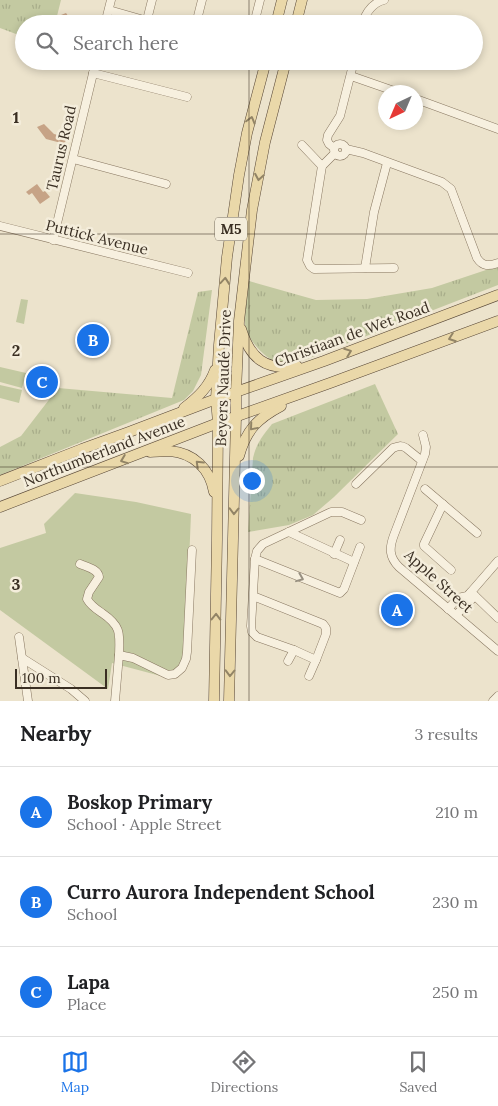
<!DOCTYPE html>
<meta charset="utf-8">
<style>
:root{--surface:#fff;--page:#f6f6f6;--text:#202124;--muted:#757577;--line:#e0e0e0;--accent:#1a73e8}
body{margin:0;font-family:Lora,serif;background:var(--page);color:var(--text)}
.compass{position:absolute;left:378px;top:85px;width:45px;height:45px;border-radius:50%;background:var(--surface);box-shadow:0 2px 8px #0003;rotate:224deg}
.scale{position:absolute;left:15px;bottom:12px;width:92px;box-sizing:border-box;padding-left:5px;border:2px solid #3a2f23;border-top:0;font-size:14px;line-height:18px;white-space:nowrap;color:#3a2f23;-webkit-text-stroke:4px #f4eddb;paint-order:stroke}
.you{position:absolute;left:251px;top:480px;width:18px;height:18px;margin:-12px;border:4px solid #fff;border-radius:50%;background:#1a73e8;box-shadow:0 0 0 8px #1a73e833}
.badge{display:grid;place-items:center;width:32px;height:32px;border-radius:50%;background:var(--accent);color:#fff;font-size:16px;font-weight:700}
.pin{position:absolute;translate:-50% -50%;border:2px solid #fff;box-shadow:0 1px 5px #0006}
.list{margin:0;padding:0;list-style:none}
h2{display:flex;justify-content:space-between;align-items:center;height:65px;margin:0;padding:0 20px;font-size:21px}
h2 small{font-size:16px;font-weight:400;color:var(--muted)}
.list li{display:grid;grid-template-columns:32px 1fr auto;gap:15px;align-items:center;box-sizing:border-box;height:90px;padding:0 20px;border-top:1px solid var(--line)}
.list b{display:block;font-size:19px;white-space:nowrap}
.list p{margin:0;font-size:16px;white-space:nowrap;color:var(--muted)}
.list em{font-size:16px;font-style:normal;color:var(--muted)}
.icon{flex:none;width:28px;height:28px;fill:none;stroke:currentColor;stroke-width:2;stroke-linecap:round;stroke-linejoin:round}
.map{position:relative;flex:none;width:498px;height:701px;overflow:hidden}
.search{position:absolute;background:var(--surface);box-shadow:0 2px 8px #0003;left:15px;right:15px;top:15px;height:55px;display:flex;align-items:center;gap:12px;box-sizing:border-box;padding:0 18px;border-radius:28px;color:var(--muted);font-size:19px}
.sheet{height:335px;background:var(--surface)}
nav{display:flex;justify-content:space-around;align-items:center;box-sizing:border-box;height:70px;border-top:1px solid var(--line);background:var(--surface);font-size:14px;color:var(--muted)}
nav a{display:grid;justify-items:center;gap:2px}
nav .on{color:var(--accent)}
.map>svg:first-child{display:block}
</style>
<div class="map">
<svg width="498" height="701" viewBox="0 0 498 701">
<defs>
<pattern id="grass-tufts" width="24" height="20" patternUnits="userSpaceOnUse" patternTransform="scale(1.25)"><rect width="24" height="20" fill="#c3c9a1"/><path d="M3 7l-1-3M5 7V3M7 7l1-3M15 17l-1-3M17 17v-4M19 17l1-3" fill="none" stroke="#a8ad8a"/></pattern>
</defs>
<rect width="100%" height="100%" fill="#ece3cc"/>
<!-- grass -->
<g fill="url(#grass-tufts)">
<path d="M 0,0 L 61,0 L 55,24 L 24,24 L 24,37 L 0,28 Z"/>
<path d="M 498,266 L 498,285 L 307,359 C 298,361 289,363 280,363 C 266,361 246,338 245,324 C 244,313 247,294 249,281 L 316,300 L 367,299 L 432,288 Z"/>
<path d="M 212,290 L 201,375 L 193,391 L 184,400 L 0,475 L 0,447 L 21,436 L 58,388 L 172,398 L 198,292 Z"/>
<path d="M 375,384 L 398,434 L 334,497 L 313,515 L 289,525 L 248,532 L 253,458 C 256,444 263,435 272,424 Z"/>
</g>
<!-- pitch -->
<g fill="#c3c9a1">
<path d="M 21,299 L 28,300 L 24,324 L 16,322 Z"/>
<path d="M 0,367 L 26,373 L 22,388 L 0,382 Z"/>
<path d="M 0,385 L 22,390 L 19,403 L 0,398 Z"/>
<path d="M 75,493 L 136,502 L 191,514 L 185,658 L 172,679 L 112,663 L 108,689 L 0,610 L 0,548 L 46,533 L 44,524 Z"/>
</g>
<!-- building -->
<g fill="#c6a386">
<path d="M 66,13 L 74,24 L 58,24 L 61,15 Z"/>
<path d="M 44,124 L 54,134 L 66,137 L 65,144 L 46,139 L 37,127 Z"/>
<path d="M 37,184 L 43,192 L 45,191 L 50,197 L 40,204 L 32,193 L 29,195 L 26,192 Z"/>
<path d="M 47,377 L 48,385 L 37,387 L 35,379 Z"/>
</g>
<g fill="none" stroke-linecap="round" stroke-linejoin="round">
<!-- minor casing -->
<g stroke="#887761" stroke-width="9">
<g id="minor">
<path d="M 109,10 L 158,24"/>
<path d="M 147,20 L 152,0"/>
<path d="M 105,24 L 111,0"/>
<path d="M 196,24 L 202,0"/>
<path d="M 254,24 L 260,0"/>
<path d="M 362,24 C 366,12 372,3 384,0"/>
<path d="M 93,73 L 187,97"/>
<path d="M 351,76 L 397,92"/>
<path d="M 416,99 L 498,129"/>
<circle cx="340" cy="150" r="6"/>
<path d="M 302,145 L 322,166"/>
<path d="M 334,148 L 329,144 L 327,140 L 328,135 L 340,116 L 354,61"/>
<path d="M 346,149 L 363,153 L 442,182 L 451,189 L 477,258 C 483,267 489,266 498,263"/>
<path d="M 335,153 L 322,166 L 307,260 L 310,266 L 314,269 L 394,268"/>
<path d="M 73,159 L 166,184"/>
<path d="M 0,226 L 188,273"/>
<path d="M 53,240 L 96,61"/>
<path d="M 365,268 L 374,212 L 387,163"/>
<path d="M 423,435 L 426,447 L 425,454 L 394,535 C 389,548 389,557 399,567 L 498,651"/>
<path d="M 356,484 L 393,448 C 398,446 401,445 406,448 L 422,461"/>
<path d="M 425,489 L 477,533"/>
<path d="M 443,504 L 424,544 L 424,546 L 451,570"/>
<path d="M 289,532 L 354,562"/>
<path d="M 334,554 L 340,540"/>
<path d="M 255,559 L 340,593 L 344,589 L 360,547"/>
<path d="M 498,561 L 471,592 L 498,618"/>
<path d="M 80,564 C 87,567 98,569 99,577 L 89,592 L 87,599 C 91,606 96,609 102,613 C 121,626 120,633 119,655"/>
<path d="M 253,596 L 323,624 L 326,628 L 326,634 L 316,660 L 294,650 L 257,637 L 252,632 L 251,626 L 255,559 L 257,551 L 263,544 L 331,512 L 342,512 L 361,520"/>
<path d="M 448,609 L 458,598 L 467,596 L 471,592"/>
<path d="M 456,615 L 475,596"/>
<path d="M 19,637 L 28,701"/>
<path d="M 22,658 L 71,689 L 85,701"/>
<path d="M 288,661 L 294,650"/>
<path d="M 309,676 L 316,660"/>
<path d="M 115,701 L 119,655 L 133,658 L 168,675 L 175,674 L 182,668 L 186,659 L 187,652 L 192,550"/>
<path d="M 493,701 L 498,696"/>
</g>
</g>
<!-- major casing -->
<g stroke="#564535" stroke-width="11">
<g id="major">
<path d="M 276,24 L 282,0"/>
<path d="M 296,24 L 302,0"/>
<path d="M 241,329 C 250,358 265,371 297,366"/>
<path d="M 184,408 C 198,397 209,387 215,370"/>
<path d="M 150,452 C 156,452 163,451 170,451 C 194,453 210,469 214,492"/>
<path d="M 239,456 C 246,430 258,418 281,406"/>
<path d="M 0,481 L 82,449 L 129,432 L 216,399 L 324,361 L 498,295"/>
<path d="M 0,507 L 218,423 L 330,383 L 498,321"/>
<path d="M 214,701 L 217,540 L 218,423 L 216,399 L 219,345 L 227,257 L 239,175 L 247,133 L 266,61"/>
<path d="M 229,701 L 236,417 L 236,392 L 239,321 L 252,210 L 265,142 L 286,61"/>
</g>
</g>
<!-- minor -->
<use href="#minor" stroke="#f7f0df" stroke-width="8"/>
<!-- major -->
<use href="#major" stroke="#ead8a9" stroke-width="10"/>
</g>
<!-- one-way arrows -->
<defs><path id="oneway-chevron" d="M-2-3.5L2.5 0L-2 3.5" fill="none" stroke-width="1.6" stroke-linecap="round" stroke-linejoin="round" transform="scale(1.25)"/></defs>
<g stroke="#928466">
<use href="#oneway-chevron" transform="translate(251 120) rotate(-75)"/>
<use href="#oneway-chevron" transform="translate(259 177) rotate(100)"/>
<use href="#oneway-chevron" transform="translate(225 281) rotate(-85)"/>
<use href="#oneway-chevron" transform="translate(452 338) rotate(160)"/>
<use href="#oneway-chevron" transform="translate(348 352) rotate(-21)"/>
<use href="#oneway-chevron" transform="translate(253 427) rotate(130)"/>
<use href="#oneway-chevron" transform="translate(124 460) rotate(159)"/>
<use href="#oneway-chevron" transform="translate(199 464) rotate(-136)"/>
<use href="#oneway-chevron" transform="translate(234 511) rotate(91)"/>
<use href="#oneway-chevron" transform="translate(216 617) rotate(-89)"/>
<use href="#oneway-chevron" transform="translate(230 673) rotate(91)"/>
</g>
<use stroke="#989081" href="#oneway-chevron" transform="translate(300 578) rotate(22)"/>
<!-- grid -->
<path fill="none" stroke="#3a2f23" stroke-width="1" stroke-opacity="0.55" d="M 249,0 L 249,24M 249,61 L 249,701M 0,234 L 498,234M 0,467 L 498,467"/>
<g text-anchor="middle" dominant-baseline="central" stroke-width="5" stroke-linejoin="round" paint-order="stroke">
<!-- shield labels -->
<rect fill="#f4eddb" stroke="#72685a" stroke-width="1" x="215" y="217.5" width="32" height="23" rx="4"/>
<g font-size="14" font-weight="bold" fill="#3a2f23">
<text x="231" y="229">M5</text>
</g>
<!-- street labels -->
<g font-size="15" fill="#3a2f23" stroke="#f4eddb">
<text transform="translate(61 148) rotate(-77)">Taurus Road</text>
<text transform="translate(97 237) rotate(14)">Puttick Avenue</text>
<text transform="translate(352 334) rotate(-20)">Christiaan de Wet Road</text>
<text transform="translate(223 378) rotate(-88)">Beyers Naudé Drive</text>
<text transform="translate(104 451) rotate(-21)">Northumberland Avenue</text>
<text transform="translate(439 581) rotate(42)">Apple Street</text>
</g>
</g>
<g font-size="16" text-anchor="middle" font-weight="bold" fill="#3a2f23" stroke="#f4eddb" stroke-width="5" stroke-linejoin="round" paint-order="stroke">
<text x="16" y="123">1</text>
<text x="16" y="356">2</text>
<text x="16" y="590">3</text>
</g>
</svg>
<svg class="compass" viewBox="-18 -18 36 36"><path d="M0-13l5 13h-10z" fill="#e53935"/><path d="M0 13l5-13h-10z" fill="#757577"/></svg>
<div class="scale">100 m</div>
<div class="you"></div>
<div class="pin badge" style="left:397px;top:610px">A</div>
<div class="pin badge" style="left:93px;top:340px">B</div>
<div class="pin badge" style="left:42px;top:382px">C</div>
<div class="search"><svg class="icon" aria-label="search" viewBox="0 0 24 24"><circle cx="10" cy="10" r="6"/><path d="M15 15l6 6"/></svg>Search here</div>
</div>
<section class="sheet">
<h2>Nearby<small>3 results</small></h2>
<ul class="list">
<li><span class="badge">A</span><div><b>Boskop Primary</b><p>School · Apple Street</p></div><em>210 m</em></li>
<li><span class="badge">B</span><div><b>Curro Aurora Independent School</b><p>School</p></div><em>230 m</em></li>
<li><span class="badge">C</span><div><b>Lapa</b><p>Place</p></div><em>250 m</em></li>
</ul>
</section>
<nav>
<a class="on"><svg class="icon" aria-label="map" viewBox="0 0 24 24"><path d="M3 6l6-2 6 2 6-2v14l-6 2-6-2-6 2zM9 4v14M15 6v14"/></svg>Map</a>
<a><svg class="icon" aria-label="directions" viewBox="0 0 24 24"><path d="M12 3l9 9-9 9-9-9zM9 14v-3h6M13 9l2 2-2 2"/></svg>Directions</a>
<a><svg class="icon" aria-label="saved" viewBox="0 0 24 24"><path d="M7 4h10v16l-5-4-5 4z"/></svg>Saved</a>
</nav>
